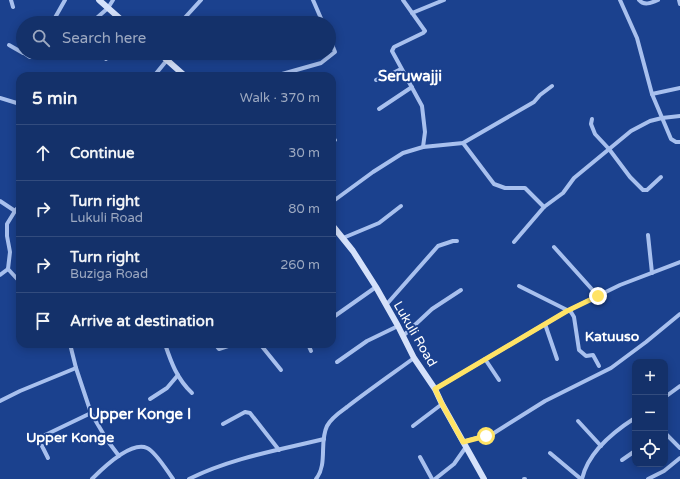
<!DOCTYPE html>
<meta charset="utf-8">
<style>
:root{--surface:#14316a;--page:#1d3970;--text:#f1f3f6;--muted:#9da9c1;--line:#334c7e}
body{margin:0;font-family:"Varela Round",sans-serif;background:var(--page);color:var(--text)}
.controls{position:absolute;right:12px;bottom:12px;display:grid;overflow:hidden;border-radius:8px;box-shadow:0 2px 10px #0003}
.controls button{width:36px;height:36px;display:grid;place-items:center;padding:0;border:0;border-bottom:1px solid var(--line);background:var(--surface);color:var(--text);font:20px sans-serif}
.stop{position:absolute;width:12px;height:12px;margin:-9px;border:3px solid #ffe365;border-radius:50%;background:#fff}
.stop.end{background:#ffe365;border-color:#fff;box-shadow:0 1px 4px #0008}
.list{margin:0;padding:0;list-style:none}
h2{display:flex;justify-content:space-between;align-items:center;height:52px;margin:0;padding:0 16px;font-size:17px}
h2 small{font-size:13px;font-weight:400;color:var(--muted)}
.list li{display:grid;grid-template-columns:26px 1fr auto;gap:12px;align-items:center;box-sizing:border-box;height:56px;padding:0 16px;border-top:1px solid var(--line)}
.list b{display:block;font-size:15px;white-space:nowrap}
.list p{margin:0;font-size:13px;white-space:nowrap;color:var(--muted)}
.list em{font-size:13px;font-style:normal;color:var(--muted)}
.icon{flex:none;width:22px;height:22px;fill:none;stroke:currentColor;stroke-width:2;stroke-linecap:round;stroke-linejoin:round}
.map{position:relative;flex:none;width:680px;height:479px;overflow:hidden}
.search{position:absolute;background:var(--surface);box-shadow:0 2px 10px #0003;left:16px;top:16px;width:320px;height:44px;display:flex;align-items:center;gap:10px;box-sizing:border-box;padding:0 14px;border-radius:22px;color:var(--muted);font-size:15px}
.panel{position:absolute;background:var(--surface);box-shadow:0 2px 10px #0003;left:16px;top:72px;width:320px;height:276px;border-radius:12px}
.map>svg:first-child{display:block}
</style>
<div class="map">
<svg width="680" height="479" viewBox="0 0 680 479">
<rect width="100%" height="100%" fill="#1b418e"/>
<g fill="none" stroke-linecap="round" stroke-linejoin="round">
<!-- street -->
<g stroke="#a8c0ee" stroke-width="4">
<path d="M 11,0 L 13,7"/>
<path d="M 313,0 L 323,23"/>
<path d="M 403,0 L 425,31 L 423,33 L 394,47 L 392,51 L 422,106 L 425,132 L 423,147"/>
<path d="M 620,0 L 637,38 L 652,94 L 671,139 L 676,142 L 680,142"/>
<path d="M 639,0 C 644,6 651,3 658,0"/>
<path d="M 679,0 L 680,4"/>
<path d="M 412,13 L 444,0"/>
<path d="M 52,23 L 65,0"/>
<path d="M 91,23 L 108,8 L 113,0"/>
<path d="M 180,23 L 201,0"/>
<path d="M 9,45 L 23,53"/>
<path d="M 24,53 L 30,57 L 33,53"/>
<path d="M 106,59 L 114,53"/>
<path d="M 154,76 L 167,60"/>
<path d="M 275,76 L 321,63 L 335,52 L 329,37"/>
<path d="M 376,80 L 383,78 L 401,69"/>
<path d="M 652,94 L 680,88"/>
<path d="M 0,98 L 20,104"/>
<path d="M 379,109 L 412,87"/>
<path d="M 592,119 L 591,124 L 595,134 L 609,149 L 630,177 L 643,190 L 647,190 L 661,177"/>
<path d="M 332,142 L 335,140"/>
<path d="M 463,143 L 494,184 L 505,188 L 525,188 L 544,207"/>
<path d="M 0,201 L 15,211"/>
<path d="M 332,202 L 373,172 L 403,153 L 423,147 L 463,143 L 534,102 L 540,95 L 552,86"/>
<path d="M 648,235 L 652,273"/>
<path d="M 343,238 L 379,223 L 401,206"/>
<path d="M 514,242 L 544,207 L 563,193 L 574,178 L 631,131 L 650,121 L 662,118 L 680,116"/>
<path d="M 554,247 L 598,296"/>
<path d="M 8,269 L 10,252 L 7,236 L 7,224 L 15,211 L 20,205"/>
<path d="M 8,269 L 20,282"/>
<path d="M 0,275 L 8,269"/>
<path d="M 519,286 L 571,312 L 574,317 L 579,350 L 586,356 L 593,355 L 599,366"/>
<path d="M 386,305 L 438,246 L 453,241 L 457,241"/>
<path d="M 332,318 L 376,287"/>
<path d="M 545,324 L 557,359"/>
<path d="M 403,336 L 432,309 L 461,290"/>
<path d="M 70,344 L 76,368 L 91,413 L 107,440 L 119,456"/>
<path d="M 165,344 C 171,362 177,379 192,393"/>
<path d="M 215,344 L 219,349 L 234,344"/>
<path d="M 260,344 L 281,370"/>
<path d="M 308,344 L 311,351"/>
<path d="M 485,359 L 499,380"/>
<path d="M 337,362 L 367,341 L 398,326"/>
<path d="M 435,389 L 567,311 L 620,285 L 680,262"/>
<path d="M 665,397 L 680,386"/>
<path d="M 150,399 L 167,388 L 178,375"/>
<path d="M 0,401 L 20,391 L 76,368"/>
<path d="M 578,421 L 601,446"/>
<path d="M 223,424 L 245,412 L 250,413 L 279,450"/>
<path d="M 413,426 L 442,404"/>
<path d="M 665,433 L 680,448"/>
<path d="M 463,442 L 494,433 L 545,401 L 611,368 L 646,342 L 680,314"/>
<path d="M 550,453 L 581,479"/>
<path d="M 420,457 L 432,479"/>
<path d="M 48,458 L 39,440 L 41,437 L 91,413"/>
<path d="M 622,460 L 635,451"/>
<path d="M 92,479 C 102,469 131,441 147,448 C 156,452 167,471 173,479"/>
<path d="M 189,479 C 231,458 279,450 324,439"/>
<path d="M 316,479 C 328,464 319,442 327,426 C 331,418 340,412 347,407 C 369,390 392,374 414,358"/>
<path d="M 435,479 L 454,464 L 466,447"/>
<path d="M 524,479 L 525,479"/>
<path d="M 582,479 C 588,452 613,432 635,418"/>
<path d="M 648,479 L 664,471 L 680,458"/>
</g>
<!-- secondary -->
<g stroke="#d5e1fa" stroke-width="6">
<path d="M 99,0 L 125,23"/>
<path d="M 159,53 L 185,76"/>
<path d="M 332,225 L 353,251 L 376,287 L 398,326 L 414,358 L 435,389 L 442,404 L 484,479"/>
</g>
</g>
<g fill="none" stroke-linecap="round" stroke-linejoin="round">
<!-- route -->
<path stroke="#ffe365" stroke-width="5" d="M 486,436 L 463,442 L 442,404 L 435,389 L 567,311 L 598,296"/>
</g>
<g text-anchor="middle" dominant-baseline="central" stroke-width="4" stroke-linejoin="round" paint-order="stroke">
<!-- street labels -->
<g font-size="13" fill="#fff" stroke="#1b418e">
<text transform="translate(415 334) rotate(60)">Lukuli Road</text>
</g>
<!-- neighbourhood labels -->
<g font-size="14" font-weight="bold" fill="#fff" stroke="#1b418e">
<text x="612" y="336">Katuuso</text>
<text x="70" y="437">Upper Konge</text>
</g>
<!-- quarter labels -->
<g font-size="15" font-weight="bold" fill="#fff" stroke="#1b418e">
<text x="410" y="76">Seruwajji</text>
<text x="140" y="414">Upper Konge I</text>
</g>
</g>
</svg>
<div class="controls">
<button>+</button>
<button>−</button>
<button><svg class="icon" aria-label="locate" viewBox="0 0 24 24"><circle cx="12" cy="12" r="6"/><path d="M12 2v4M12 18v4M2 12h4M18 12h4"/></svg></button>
</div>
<div class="stop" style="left:486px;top:436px"></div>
<div class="stop end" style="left:598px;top:296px"></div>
<div class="search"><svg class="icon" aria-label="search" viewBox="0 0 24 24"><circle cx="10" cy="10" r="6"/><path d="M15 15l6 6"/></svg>Search here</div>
<section class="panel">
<h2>5 min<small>Walk · 370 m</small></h2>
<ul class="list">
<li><svg class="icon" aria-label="ahead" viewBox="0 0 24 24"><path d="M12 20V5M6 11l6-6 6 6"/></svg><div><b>Continue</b></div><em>30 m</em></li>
<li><svg class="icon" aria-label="right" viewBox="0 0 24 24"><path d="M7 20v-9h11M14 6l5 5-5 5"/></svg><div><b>Turn right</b><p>Lukuli Road</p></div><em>80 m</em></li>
<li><svg class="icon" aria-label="right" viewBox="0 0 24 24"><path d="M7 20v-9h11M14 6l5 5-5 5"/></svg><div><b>Turn right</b><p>Buziga Road</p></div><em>260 m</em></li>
<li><svg class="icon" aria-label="arrive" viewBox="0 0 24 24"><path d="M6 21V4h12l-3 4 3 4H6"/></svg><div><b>Arrive at destination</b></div></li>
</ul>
</section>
</div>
